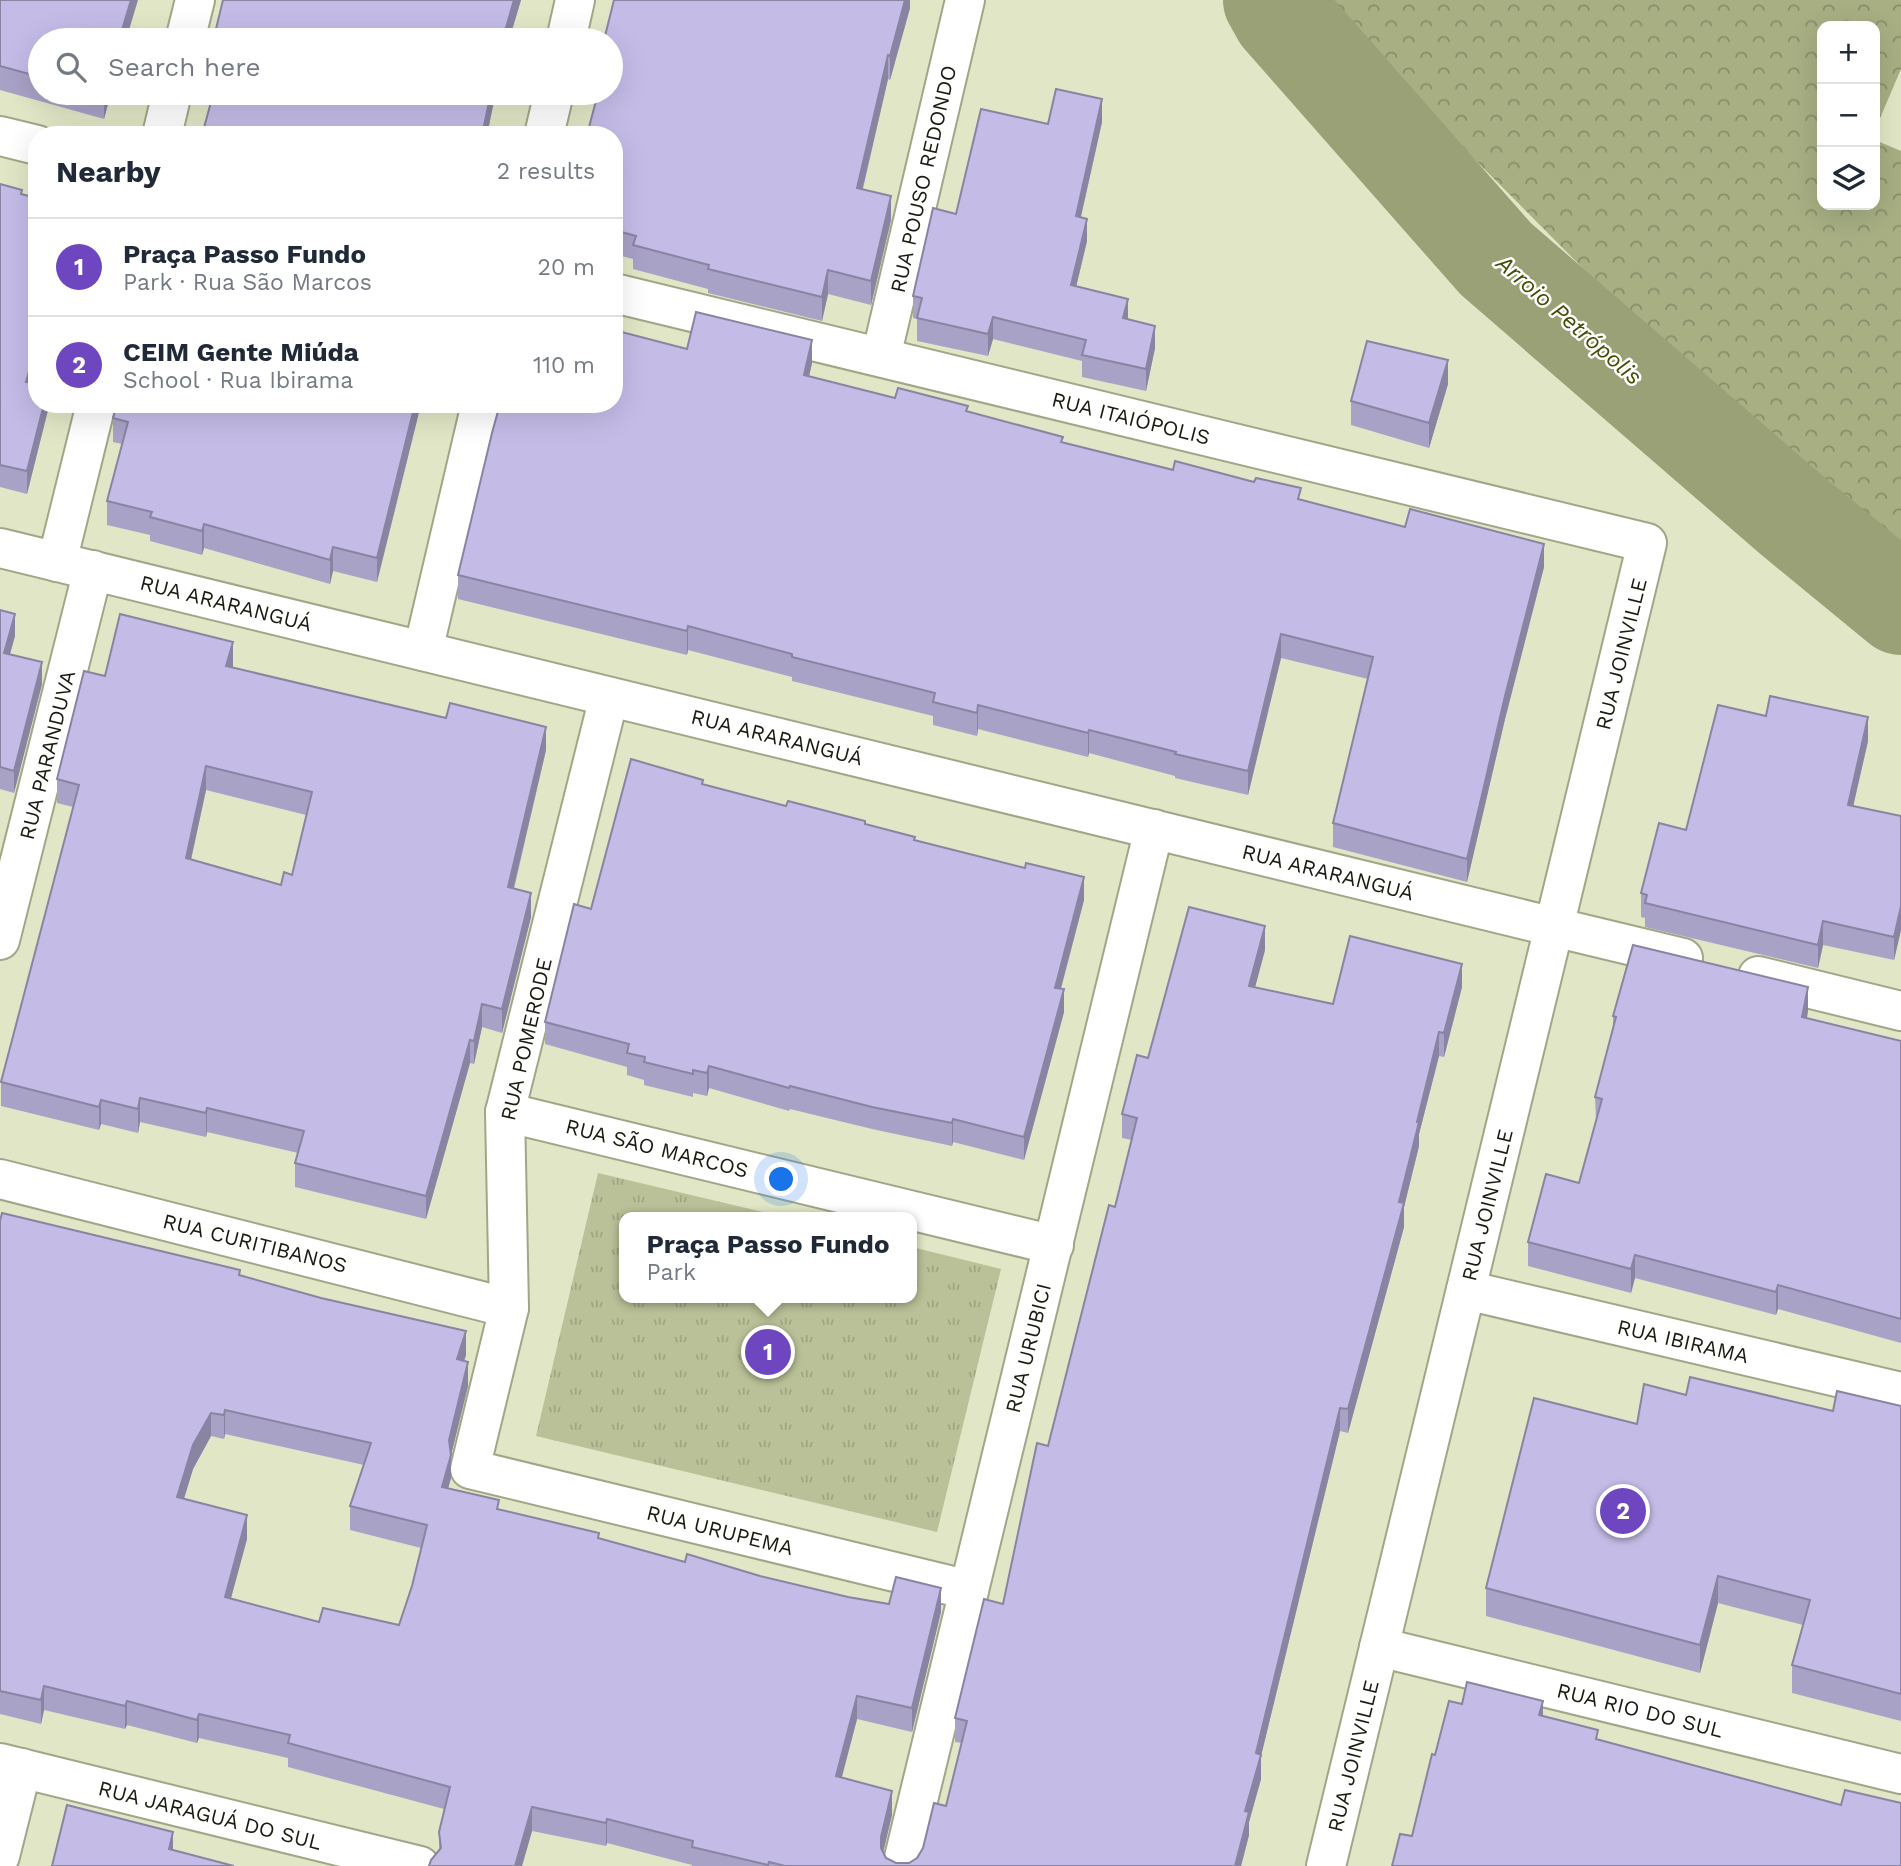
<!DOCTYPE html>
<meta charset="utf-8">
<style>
:root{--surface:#fff;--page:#f2f2f3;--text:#1f2937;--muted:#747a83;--line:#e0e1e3;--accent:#6e47c0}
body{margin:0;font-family:"Work Sans",sans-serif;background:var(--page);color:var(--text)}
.controls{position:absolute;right:21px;top:21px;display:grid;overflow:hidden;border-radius:14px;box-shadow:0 7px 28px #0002}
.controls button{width:63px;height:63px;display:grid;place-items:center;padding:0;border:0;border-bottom:2px solid var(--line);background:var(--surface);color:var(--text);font:35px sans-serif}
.you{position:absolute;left:782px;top:1180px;width:24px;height:24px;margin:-18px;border:5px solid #fff;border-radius:50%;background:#1a73e8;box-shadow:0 0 0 10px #1a73e833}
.badge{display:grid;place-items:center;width:46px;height:46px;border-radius:50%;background:var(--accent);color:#fff;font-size:23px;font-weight:700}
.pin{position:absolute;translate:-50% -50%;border:4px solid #fff;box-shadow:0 2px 7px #0006}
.popup{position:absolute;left:619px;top:1212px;width:298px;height:91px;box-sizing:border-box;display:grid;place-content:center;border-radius:14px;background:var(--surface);filter:drop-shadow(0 2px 5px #0005);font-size:23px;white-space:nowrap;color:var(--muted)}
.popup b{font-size:26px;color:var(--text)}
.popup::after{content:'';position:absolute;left:50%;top:100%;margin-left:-14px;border:14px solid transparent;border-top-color:var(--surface)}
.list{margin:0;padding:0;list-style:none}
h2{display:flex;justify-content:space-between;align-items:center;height:91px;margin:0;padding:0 28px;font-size:30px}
h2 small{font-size:23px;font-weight:400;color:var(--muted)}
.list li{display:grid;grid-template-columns:46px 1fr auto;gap:21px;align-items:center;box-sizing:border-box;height:98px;padding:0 28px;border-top:2px solid var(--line)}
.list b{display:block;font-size:26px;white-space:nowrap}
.list p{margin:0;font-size:23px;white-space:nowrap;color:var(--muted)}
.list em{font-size:23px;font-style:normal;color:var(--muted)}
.icon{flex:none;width:38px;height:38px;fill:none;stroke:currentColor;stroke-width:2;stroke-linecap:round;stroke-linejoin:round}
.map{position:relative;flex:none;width:1901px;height:1866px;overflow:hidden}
.search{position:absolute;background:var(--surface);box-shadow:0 7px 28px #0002;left:28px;top:28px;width:595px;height:77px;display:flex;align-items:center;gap:18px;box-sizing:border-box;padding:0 24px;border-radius:38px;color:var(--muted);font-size:26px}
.panel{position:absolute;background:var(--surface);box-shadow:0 7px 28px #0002;left:28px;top:126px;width:595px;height:287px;border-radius:28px}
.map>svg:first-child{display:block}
</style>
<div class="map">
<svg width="1901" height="1866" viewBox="0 0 1901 1866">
<defs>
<pattern id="forest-crowns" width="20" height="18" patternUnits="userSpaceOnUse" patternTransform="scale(1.75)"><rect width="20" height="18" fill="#a7af83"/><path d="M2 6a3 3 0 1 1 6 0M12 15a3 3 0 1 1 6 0" fill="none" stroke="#878e6a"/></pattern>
<pattern id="park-tufts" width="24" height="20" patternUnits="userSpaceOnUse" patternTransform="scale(1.75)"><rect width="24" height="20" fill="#bac198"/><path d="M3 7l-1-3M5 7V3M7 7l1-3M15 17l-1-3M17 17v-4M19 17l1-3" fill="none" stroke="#9fa582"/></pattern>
</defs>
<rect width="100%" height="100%" fill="#e1e7c6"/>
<!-- forest -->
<path fill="url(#forest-crowns)" d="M 1316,0 L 1901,0 L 1901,69 L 1875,130 L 1875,26 L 1822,26 L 1822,205 L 1875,205 L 1875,140 L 1901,151 L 1901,588 Z"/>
<!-- park -->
<path fill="url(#park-tufts)" d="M 598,1173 L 784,1217 L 624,1217 L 624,1298 L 912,1298 L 912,1247 L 1001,1269 L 937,1532 L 536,1436 Z"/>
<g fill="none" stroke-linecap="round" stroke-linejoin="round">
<!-- river -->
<path stroke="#9aa177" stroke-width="100" d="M 1273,0 L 1282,16 L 1496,259 L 1794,517 L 1901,605"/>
<!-- street casing -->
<g stroke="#a1a688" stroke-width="42">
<g id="street">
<path d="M 185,40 L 195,0"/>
<path d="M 566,40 L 575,0"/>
<path d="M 162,135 L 172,93"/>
<path d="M 544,135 L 554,93"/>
<path d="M 0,136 L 37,145"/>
<path d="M 614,293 L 1647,543 L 1554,927 L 1683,958"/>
<path d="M 881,357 L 965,0"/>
<path d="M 57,562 L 96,404"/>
<path d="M 423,651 L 481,404"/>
<path d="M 609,697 L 505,1112 L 509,1308 L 470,1469 L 969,1590"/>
<path d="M 0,940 L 93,570"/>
<path d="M 1758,976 L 1901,1011"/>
<path d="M 505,1112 L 1054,1245"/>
<path d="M 0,1179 L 509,1308"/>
<path d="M 1466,1290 L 1901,1392"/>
<path d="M 1379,1647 L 1901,1774"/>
<path d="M 0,1763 L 420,1866"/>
<path d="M 0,1856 L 22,1768"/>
<path d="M 902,1866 L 1154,829"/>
</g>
</g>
<!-- secondary casing -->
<g stroke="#a1a688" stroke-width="42">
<path id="secondary" d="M 0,548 L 1554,927 L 1326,1866"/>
</g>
<!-- street -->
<use href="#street" stroke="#fff" stroke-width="38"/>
<!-- secondary -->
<use href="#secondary" stroke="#fff" stroke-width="38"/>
</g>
<!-- wall -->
<g fill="#a9a2c7" fill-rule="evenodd">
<path d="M 0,0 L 40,40 L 40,93 L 111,93 L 104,119 L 0,90 Z"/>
<path d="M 223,0 L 521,0 L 509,40 L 216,40 L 216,29 Z"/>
<path d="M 910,0 L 910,8 L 890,80 L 888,79 L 863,189 L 891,220 L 871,305 L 828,294 L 822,321 L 708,293 L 708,289 L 633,269 L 633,259 L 614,254 L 614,135 L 611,93 Z"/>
<path d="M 211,93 L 501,93 L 499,97 L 495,96 L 487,135 L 202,135 L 209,111 L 209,101 Z"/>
<path d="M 1102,122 L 1081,217 L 1087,241 L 1076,287 L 1128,320 L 1155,348 L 1146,391 L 1082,377 L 1082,361 L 993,339 L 988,356 L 917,341 L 917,319 L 913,318 L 913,296 L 956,214 L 1048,124 Z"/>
<path d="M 0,184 L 22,194 L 32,383 L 48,404 L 48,410 L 27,494 L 0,487 Z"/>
<path d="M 687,349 L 812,363 L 809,376 L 895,398 L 968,412 L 1063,442 L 1301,500 L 1544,567 L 1505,719 L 1467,882 L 1333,847 L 1333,823 L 1368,679 L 1281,658 L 1248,795 L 1175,778 L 1175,776 L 1089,753 L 1088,757 L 978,729 L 977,736 L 933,725 L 933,716 L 792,681 L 792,677 L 688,650 L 687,655 L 458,599 L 458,575 Z"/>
<path d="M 1448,384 L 1429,448 L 1351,425 L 1351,401 Z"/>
<path d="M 421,404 L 377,582 L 333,571 L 330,584 L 204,548 L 202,555 L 150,541 L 150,535 L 107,525 L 107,501 L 122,444 L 113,442 L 113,418 Z"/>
<path d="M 0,610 L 15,636 L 10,654 L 42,684 L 14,793 L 0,789 Z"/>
<path d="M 233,666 L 232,668 L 546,750 L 514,889 L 531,917 L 502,1033 L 482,1027 L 474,1064 L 470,1063 L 426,1219 L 295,1187 L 295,1163 L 298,1153 L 207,1132 L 206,1137 L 140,1122 L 138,1133 L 101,1124 L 99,1130 L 1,1106 L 1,1082 L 73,807 L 57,803 L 57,779 L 105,676 ZM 206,790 L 306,815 L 292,875 L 281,885 L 191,860 Z"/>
<path d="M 1868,741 L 1853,806 L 1901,816 L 1901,930 L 1894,960 L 1823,945 L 1818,968 L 1645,927 L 1645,918 L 1641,917 L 1641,893 L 1686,830 Z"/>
<path d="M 703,784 L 786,806 L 865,824 L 915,840 L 1084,900 L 1061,989 L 1064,1012 L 1024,1160 L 953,1142 L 952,1146 L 872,1129 L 790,1109 L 789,1111 L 709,1088 L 707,1096 L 693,1093 L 693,1097 L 644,1085 L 644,1080 L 627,1075 L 627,1067 L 545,1044 L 545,1022 L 591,909 Z"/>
<path d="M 1265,950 L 1255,987 L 1333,1004 L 1462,987 L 1444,1057 L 1439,1056 L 1419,1134 L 1419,1146 L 1404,1207 L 1404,1227 L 1348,1433 L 1340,1431 L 1261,1756 L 1261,1779 L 1249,1822 L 1249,1835 L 1241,1866 L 692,1866 L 692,1865 L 607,1843 L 606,1846 L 532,1831 L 522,1866 L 429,1866 L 439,1851 L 439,1832 L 444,1809 L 288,1767 L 288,1758 L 199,1738 L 197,1743 L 127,1725 L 125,1729 L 44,1710 L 41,1724 L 0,1714 L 0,1221 L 240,1276 L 466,1355 L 464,1361 L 468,1386 L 451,1455 L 451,1478 L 448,1488 L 499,1509 L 599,1539 L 685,1562 L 760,1576 L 848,1597 L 941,1612 L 912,1732 L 857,1719 L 841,1778 L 892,1815 L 883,1852 L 886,1858 L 896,1863 L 909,1863 L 917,1858 L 946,1806 L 962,1743 L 955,1742 L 955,1718 L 1003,1604 L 1048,1446 L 1115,1207 L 1132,1140 L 1122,1138 L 1122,1114 L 1148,1058 ZM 225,1434 L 364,1465 L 350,1506 L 350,1530 L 421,1548 L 412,1586 L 399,1625 L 319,1622 L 231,1598 L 247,1539 L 184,1499 L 193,1469 L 211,1436 L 224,1439 Z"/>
<path d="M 1808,1011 L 1807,1019 L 1901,1041 L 1901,1343 L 1778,1309 L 1776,1315 L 1635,1278 L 1631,1293 L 1528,1266 L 1528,1242 L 1579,1183 L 1596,1121 L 1595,1097 L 1613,1029 L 1613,1016 Z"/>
<path d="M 1686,1395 L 1833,1411 L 1901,1406 L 1901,1721 L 1792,1693 L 1792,1665 L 1803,1625 L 1718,1603 L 1700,1673 L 1486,1616 L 1486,1588 L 1637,1424 Z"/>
</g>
<!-- shaded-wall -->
<g fill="#8984a2">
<path d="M 131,0 L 138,0 L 126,40 L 119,40 Z"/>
<path d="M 514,0 L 521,0 L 509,40 L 505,40 L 505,31 Z"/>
<path d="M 905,0 L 910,0 L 910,8 L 890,80 L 890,56 Z"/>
<path d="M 888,55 L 888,79 L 857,212 L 857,188 Z"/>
<path d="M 104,93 L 111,93 L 104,119 Z"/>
<path d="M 491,93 L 495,93 L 495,96 L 487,135 L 482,135 Z"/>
<path d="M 1102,99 L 1102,122 L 1076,238 L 1076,216 Z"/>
<path d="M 891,196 L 891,220 L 871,305 L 871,281 Z"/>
<path d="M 1087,219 L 1087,241 L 1071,308 L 1071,285 Z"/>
<path d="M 828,270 L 828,294 L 822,321 L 822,297 Z"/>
<path d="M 1128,299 L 1128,321 L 1123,318 Z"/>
<path d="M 993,317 L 993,339 L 988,356 L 988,334 Z"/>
<path d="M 1155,326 L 1155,348 L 1146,391 L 1146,369 Z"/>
<path d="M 812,340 L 812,363 L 804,399 L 804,375 Z"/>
<path d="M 37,342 L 37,365 L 26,405 L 26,382 Z"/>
<path d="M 1448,360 L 1448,384 L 1429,448 L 1429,423 Z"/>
<path d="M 44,404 L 48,404 L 48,410 L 27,494 L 27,471 Z"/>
<path d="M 415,404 L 421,404 L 377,582 L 377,558 Z"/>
<path d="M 204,524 L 204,548 L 202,555 L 202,531 Z"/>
<path d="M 1544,544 L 1544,567 L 1505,719 L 1467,882 L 1467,859 L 1505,696 Z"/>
<path d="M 333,547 L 333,571 L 330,584 L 330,560 Z"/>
<path d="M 15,614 L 15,636 L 4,675 L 4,653 Z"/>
<path d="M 688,626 L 688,650 L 687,655 L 687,631 Z"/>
<path d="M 1281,634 L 1281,658 L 1248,795 L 1248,771 Z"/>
<path d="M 233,642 L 233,666 L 226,690 L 226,666 Z"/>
<path d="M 42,662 L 42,684 L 14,793 L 14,771 Z"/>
<path d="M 978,705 L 978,729 L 977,736 L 977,713 Z"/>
<path d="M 1868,717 L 1868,741 L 1848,829 L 1848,805 Z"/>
<path d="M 546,727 L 546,750 L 508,911 L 508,887 Z"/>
<path d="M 1089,730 L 1089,753 L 1088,757 L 1088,733 Z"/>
<path d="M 206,766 L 206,790 L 186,882 L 186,858 Z"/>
<path d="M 1084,877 L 1084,900 L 1055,1010 L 1055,988 Z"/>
<path d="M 531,893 L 531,917 L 502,1033 L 502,1009 Z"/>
<path d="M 1901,906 L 1901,930 L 1894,960 L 1894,937 Z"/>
<path d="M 1823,921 L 1823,945 L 1818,968 L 1818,945 Z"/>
<path d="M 1265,926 L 1265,950 L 1249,1010 L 1249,986 Z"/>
<path d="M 1462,964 L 1462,987 L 1444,1057 L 1444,1033 Z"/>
<path d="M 1808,987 L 1808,1011 L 1802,1041 L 1802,1017 Z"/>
<path d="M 1064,989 L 1064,1012 L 1024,1160 L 1024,1137 Z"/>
<path d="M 482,1004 L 482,1027 L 474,1064 L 474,1041 Z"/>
<path d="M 1439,1032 L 1439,1056 L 1419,1134 L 1419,1146 L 1404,1207 L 1404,1227 L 1348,1433 L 1348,1409 L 1399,1202 L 1417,1122 Z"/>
<path d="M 470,1040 L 470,1063 L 426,1219 L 426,1196 Z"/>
<path d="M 709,1066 L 709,1088 L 707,1096 L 707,1073 Z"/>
<path d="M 140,1098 L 140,1122 L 138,1133 L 138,1109 Z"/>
<path d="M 101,1100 L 101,1124 L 99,1130 L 99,1107 Z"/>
<path d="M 207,1108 L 207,1132 L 206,1137 L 206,1113 Z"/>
<path d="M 953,1119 L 953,1142 L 952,1146 L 952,1123 Z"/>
<path d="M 1635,1255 L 1635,1278 L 1631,1293 L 1631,1269 Z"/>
<path d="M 1778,1285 L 1778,1309 L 1776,1315 L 1776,1292 Z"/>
<path d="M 466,1331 L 466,1355 L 457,1383 L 457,1359 Z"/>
<path d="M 468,1362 L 468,1386 L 451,1455 L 451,1478 L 442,1510 L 442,1487 L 449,1440 Z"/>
<path d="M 1340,1408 L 1340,1431 L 1261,1756 L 1261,1779 L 1249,1822 L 1249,1835 L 1241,1866 L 1235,1866 L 1256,1753 Z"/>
<path d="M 225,1410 L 225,1434 L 224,1439 L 224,1415 Z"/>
<path d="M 211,1413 L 211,1436 L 193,1469 L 177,1521 L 177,1497 L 193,1445 Z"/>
<path d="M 247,1515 L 247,1539 L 225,1620 L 225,1597 Z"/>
<path d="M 1718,1576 L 1718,1603 L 1700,1673 L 1700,1645 Z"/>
<path d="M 941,1588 L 941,1612 L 912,1732 L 912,1708 Z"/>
<path d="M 44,1686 L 44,1710 L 41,1724 L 41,1700 Z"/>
<path d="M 857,1696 L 857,1719 L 836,1800 L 836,1776 Z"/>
<path d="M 127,1701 L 127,1725 L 125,1729 L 125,1706 Z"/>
<path d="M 1543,1701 L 1543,1725 L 1539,1715 Z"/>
<path d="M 199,1714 L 199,1738 L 197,1743 L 197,1720 Z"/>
<path d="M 892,1791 L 892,1815 L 881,1861 L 881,1837 Z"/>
<path d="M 532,1807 L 532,1831 L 522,1866 L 515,1866 Z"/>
<path d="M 607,1819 L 607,1843 L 606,1846 L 606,1823 Z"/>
<path d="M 173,1832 L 173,1856 L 169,1849 Z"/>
</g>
<!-- building -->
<g fill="#c4bce7" stroke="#8984a2" stroke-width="2" fill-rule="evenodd">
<path d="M 0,0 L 131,0 L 119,40 L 40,40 L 40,77 L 0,66 Z"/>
<path d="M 223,0 L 514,0 L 505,31 L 509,32 L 507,40 L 224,40 L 226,32 L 216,29 Z"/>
<path d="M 614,0 L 905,0 L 890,56 L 888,55 L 857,188 L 891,196 L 871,281 L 828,270 L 822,297 L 708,269 L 709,265 L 633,245 L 636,236 L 614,230 L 614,135 L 587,135 L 598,93 L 611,93 L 611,40 L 604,40 Z"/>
<path d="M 1056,89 L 1102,99 L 1076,216 L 1087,219 L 1071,285 L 1128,299 L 1123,318 L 1155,326 L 1146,369 L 1082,355 L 1086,340 L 993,317 L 988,334 L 917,318 L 922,298 L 913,296 L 933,208 L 956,214 L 981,109 L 1048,124 Z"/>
<path d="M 211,93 L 491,93 L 482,135 L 202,135 L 211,102 L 209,101 Z"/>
<path d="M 0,184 L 22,190 L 21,194 L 37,198 L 37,342 L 26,382 L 37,384 L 37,404 L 44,404 L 27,471 L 0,465 Z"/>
<path d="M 696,312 L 812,340 L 804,375 L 895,398 L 898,388 L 968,406 L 966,411 L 1063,437 L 1061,442 L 1173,470 L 1175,461 L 1254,482 L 1256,478 L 1301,488 L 1298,499 L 1405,527 L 1410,509 L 1544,544 L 1505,696 L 1467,859 L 1333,823 L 1373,657 L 1281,634 L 1248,771 L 1175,754 L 1176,752 L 1089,730 L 1088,733 L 978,705 L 977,713 L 933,702 L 935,693 L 792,657 L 792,654 L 688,626 L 687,631 L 458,575 L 492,433 L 500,404 L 614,404 L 614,330 L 687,349 Z"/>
<path d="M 1367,341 L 1448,360 L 1429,423 L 1351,401 Z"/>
<path d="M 117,404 L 415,404 L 377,558 L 333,547 L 330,560 L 204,524 L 202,531 L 150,517 L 152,512 L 107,501 L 128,422 L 113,418 Z"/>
<path d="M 0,610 L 15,614 L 4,653 L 42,662 L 14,771 L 0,767 Z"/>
<path d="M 120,614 L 233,642 L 226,666 L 446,718 L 450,703 L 546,727 L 508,887 L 531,893 L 502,1009 L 482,1004 L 474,1041 L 470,1040 L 426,1196 L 295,1163 L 304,1131 L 207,1108 L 206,1113 L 140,1098 L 138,1109 L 101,1100 L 99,1107 L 1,1082 L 79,785 L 57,779 L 84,671 L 105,676 ZM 206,766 L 312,792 L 292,875 L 284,872 L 281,885 L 186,858 Z"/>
<path d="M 1770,696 L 1868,717 L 1848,805 L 1901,816 L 1901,906 L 1894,937 L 1823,921 L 1818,945 L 1645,903 L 1647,895 L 1641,893 L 1659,823 L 1686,830 L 1718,705 L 1766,716 Z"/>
<path d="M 631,759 L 703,780 L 702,784 L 786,806 L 788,801 L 865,821 L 865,824 L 915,837 L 914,840 L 1025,868 L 1026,863 L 1084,877 L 1055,988 L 1064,989 L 1024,1137 L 953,1119 L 952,1123 L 872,1107 L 790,1086 L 789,1088 L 709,1066 L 707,1073 L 693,1070 L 693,1074 L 644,1062 L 645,1057 L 627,1053 L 629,1044 L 545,1022 L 574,904 L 591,909 Z"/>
<path d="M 1189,907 L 1265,926 L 1249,986 L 1333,1004 L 1350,936 L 1462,964 L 1444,1033 L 1439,1032 L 1417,1122 L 1419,1122 L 1399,1202 L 1404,1203 L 1348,1409 L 1340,1408 L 1256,1753 L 1261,1755 L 1245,1811 L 1249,1812 L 1235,1866 L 785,1866 L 769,1862 L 768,1865 L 692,1847 L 693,1841 L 607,1819 L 606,1823 L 532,1807 L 515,1866 L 429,1866 L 431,1860 L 441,1848 L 439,1832 L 450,1787 L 288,1743 L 290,1735 L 199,1714 L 197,1720 L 127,1701 L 125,1706 L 44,1686 L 41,1700 L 0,1691 L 0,1221 L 2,1213 L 240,1270 L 239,1275 L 321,1298 L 466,1331 L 457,1359 L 468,1362 L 449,1440 L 451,1455 L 442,1487 L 499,1500 L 497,1509 L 599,1533 L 598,1538 L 685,1562 L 687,1554 L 760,1576 L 848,1597 L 889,1604 L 896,1577 L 941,1588 L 912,1708 L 857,1696 L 836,1776 L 892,1791 L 881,1837 L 881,1848 L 886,1858 L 896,1863 L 909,1863 L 917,1858 L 923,1848 L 934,1803 L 946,1806 L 967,1721 L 955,1718 L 984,1599 L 1003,1604 L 1037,1443 L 1048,1446 L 1109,1205 L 1115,1207 L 1137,1118 L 1122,1114 L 1137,1055 L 1148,1058 ZM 225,1410 L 371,1443 L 350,1506 L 427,1525 L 412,1586 L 399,1625 L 323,1608 L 319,1622 L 225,1597 L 247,1515 L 177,1497 L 193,1445 L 211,1413 L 224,1415 Z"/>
<path d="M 1633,945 L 1808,987 L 1802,1017 L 1901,1041 L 1901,1319 L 1778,1285 L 1776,1292 L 1635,1255 L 1631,1269 L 1528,1242 L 1546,1174 L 1579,1183 L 1602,1099 L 1595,1097 L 1616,1017 L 1613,1016 Z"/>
<path d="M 1690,1377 L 1833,1411 L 1837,1391 L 1901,1406 L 1901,1694 L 1792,1665 L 1810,1600 L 1718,1576 L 1700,1645 L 1486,1588 L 1534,1398 L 1637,1424 L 1644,1384 L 1686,1395 Z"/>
<path d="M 1467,1682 L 1543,1701 L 1539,1715 L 1598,1730 L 1596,1739 L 1841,1805 L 1845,1790 L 1901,1803 L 1901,1866 L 1392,1866 L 1400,1834 L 1412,1836 L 1432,1754 L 1435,1755 L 1449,1701 L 1462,1704 Z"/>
<path d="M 67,1805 L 173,1832 L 169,1849 L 234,1866 L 52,1866 Z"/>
</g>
<g text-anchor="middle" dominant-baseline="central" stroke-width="5" stroke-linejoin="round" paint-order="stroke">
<!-- street labels -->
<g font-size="21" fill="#191b0f" stroke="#fff">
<text transform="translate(923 179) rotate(-77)">RUA POUSO REDONDO</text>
<text transform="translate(1131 418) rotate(14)">RUA ITAIÓPOLIS</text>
<text transform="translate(226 603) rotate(14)">RUA ARARANGUÁ</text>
<text transform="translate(1621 654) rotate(-76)">RUA JOINVILLE</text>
<text transform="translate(777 737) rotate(14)">RUA ARARANGUÁ</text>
<text transform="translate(47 755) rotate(-76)">RUA PARANDUVA</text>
<text transform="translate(1328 872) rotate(14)">RUA ARARANGUÁ</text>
<text transform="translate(526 1039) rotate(-77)">RUA POMERODE</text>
<text transform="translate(657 1148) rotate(14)">RUA SÃO MARCOS</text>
<text transform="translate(1487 1205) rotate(-76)">RUA JOINVILLE</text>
<text transform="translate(255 1243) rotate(14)">RUA CURITIBANOS</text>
<text transform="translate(1683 1341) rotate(13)">RUA IBIRAMA</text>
<text transform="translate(1028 1348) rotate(-76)">RUA URUBICI</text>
<text transform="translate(720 1530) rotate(14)">RUA URUPEMA</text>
<text transform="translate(1640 1710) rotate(14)">RUA RIO DO SUL</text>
<text transform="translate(1353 1756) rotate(-76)">RUA JOINVILLE</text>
<text transform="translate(210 1815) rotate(14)">RUA JARAGUÁ DO SUL</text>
</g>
<!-- water labels -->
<g font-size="23" font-style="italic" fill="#464d02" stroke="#fff">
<text transform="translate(1569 320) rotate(41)">Arroio Petrópolis</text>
</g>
</g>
</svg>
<div class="controls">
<button>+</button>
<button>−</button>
<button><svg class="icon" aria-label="layers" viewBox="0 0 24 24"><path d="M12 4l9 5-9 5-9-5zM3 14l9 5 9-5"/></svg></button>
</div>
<div class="you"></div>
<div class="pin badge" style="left:768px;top:1352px">1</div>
<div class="popup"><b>Praça Passo Fundo</b>Park</div>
<div class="pin badge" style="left:1623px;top:1511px">2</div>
<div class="search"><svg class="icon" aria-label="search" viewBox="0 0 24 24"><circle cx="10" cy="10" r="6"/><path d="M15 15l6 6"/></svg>Search here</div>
<section class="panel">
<h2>Nearby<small>2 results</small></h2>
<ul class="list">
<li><span class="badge">1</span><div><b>Praça Passo Fundo</b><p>Park · Rua São Marcos</p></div><em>20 m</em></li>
<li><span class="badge">2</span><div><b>CEIM Gente Miúda</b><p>School · Rua Ibirama</p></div><em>110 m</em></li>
</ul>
</section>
</div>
